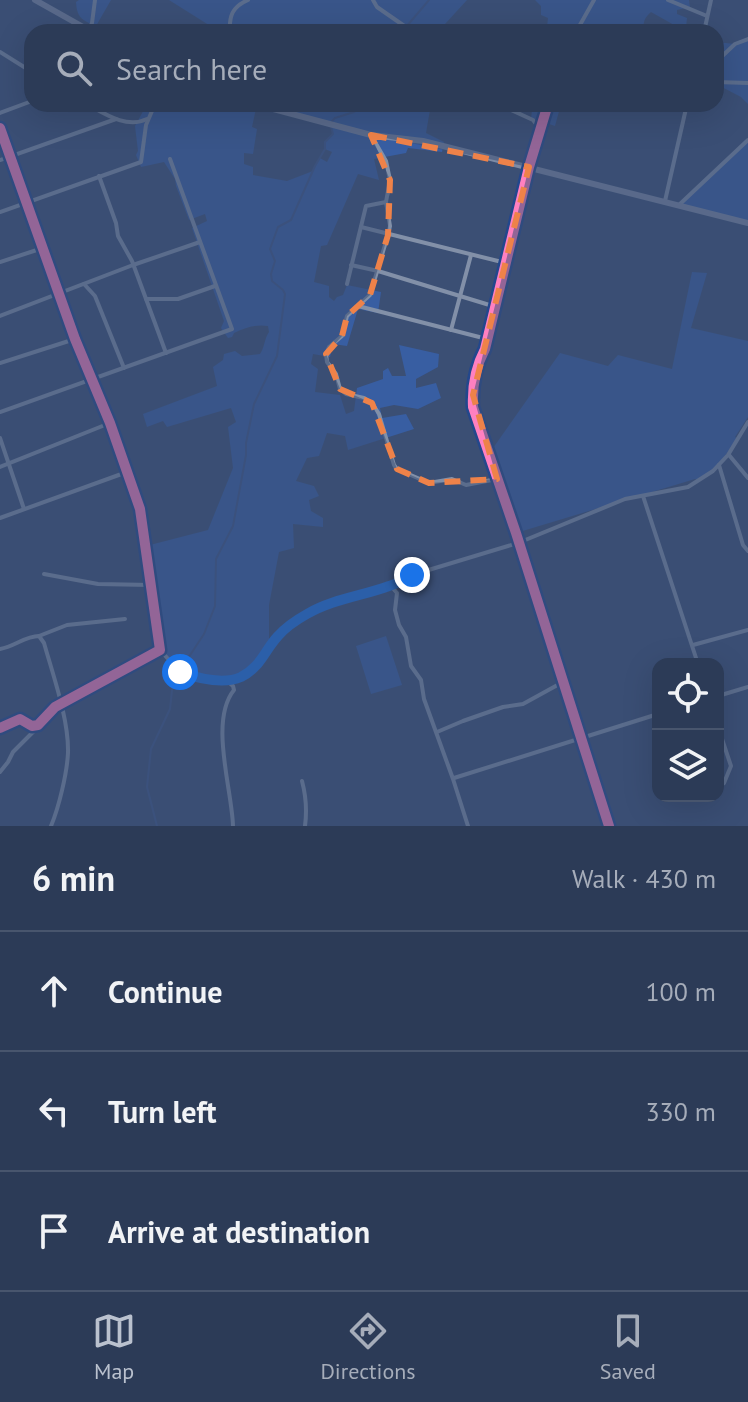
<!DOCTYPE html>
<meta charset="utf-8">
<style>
:root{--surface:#2c3b57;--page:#384661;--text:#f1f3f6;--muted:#a6adba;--line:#48556d;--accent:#bac1ce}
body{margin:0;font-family:"PT Sans",sans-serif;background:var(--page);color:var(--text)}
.controls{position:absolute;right:24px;bottom:24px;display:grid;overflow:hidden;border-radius:16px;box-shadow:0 8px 32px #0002}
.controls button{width:72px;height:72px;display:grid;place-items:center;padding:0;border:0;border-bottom:2px solid var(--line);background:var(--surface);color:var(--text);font:40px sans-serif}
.stop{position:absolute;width:24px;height:24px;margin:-18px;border:6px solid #1a73e8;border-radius:50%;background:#fff}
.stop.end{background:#1a73e8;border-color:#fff;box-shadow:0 2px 8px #0008}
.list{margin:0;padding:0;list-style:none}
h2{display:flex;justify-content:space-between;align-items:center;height:104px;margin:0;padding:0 32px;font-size:34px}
h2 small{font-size:26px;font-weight:400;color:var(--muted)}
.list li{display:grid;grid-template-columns:52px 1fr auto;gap:24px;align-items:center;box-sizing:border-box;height:120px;padding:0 32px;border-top:2px solid var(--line)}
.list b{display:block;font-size:30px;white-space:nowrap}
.list em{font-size:26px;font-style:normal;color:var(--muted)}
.icon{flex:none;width:44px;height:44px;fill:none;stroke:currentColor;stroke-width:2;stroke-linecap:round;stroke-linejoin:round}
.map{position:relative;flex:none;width:748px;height:826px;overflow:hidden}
.search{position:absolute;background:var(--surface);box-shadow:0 8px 32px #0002;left:24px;right:24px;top:24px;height:88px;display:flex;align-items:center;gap:20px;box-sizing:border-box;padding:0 28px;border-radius:24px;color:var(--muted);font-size:30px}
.sheet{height:464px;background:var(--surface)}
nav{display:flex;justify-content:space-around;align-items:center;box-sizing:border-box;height:112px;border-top:2px solid var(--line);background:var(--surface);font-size:22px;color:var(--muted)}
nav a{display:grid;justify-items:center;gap:4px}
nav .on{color:var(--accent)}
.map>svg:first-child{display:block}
</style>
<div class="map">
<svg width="748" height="826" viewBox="0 0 748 826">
<rect width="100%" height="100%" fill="#3b4f74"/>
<!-- green -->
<g fill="#385ea2">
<path d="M 79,0 L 111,0 L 96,26 C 82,20 77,18 76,2 Z"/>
<path d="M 169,0 L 467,0 L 445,24 L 442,32 L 263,32 L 247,24 L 242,32 L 220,32 Z"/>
<path d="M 535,0 L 689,0 L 690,7 L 677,10 L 677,14 L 687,18 L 686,28 L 683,30 L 651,12 C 644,18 642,23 645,32 L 589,32 L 582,27 L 578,32 L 554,32 L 547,27 L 548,18 L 541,15 L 541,6 Z"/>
<path d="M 748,39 L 748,104 L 741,97 L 716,84 L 716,42 L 735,44 Z"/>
<path d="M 147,104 L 257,104 L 252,127 L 257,129 L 253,154 L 244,153 L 244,164 L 253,167 L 253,175 L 287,181 L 313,171 L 320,158 L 327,162 L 332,152 L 325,149 L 325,142 L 333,134 L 331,127 L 265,104 L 431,104 L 426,133 L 444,142 L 442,152 L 408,148 L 406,153 L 374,159 L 379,180 L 358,174 L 327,245 L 321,246 L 314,282 L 329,286 L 329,297 L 334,301 L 337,297 L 343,295 L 347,285 L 381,292 L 378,313 L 358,309 L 347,346 L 333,344 L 330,357 L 313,354 L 311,364 L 318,369 L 315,392 L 340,395 L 346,414 L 354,411 L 357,388 L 383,379 L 383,371 L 388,368 L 392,376 L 406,376 L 399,345 L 439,354 L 438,367 L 416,379 L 416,388 L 436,383 L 441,398 L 418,409 L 394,405 L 380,408 L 382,418 L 406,414 L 414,429 L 348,450 L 345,436 L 327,433 L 319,456 L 307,458 L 296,481 L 314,486 L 319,496 L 309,500 L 311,511 L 323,518 L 323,527 L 293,524 L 294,548 L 279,552 L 269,605 L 269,649 L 261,661 L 243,676 L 217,680 L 180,672 L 160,650 L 146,546 L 208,530 L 233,468 L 228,427 L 236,422 L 231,408 L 167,427 L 163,421 L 147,427 L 143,414 L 217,386 L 213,367 L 223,360 L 224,354 L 235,351 L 242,356 L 260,354 C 265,347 264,339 269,332 L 268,326 C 255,324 245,328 234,333 L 232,337 L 228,338 L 221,328 L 224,321 L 192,228 L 207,221 L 205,214 L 189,220 L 176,186 L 175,179 L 164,162 L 141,167 L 136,155 L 138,151 L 135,126 Z"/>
<path d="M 533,104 L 561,104 L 555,126 L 531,118 Z"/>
<path d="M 748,140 L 748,223 L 680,204 Z"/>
<path d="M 692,272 L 707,273 L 691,328 L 748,341 L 748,417 L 735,437 L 738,439 L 713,471 L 699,480 L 695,479 L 516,533 L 486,458 L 560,353 L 608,366 L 618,355 L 672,369 Z"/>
<path d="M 386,636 L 402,685 L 371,694 L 356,646 Z"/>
</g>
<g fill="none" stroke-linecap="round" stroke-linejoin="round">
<!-- stream -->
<g stroke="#3d5687" stroke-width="2">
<path d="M 406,32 L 406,27 L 429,0"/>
<path d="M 332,121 L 335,118 L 354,112 L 365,104"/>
<path d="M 157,826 L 147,787 L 151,749 L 170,709 L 173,681 L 204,634 L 215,606 L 216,559 L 233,526 L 246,455 L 246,443 L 254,404 L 277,356 L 285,294 L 283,290 L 272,281 L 271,274 L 275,261 L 270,249 L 278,227 L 291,220 L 315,166 L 325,149 L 325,142 L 333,134 L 331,127"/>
</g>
<!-- minor -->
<g stroke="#8290a8" stroke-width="4">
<path d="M 373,0 L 377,7 L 413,32"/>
<path d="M 668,0 L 707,16"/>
<path d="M 89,30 L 92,23 L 95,0"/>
<path d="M 230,32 C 229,16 232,7 248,0"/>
<path d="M 576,32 L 594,0"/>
<path d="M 704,32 L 711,0"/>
<path d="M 0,52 L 32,72"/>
<path d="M 716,62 L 735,44 L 748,39"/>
<path d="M 716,82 L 748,83"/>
<path d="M 87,104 C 105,114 127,129 147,119"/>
<path d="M 431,104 L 431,105"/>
<path d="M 498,104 L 533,120 L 540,129"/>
<path d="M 548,104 L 529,167 L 485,349 C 476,366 472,387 473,407 L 516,533 L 609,826"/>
<path d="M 0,113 L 32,101"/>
<path d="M 0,128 L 75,339 L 110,423 L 140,509 L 160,650 L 55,707 L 38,725 L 32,726 L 20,719 L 0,728"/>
<path d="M 371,135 L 386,161 L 390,180 L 386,202 L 390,226 L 388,235 L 370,295 L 347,316 L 342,336 L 329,347 L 326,354 L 327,362 L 336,374 L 340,389 L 346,394 L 364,398 L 372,403 L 379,414 L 394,465 L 397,469 L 429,483 L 452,479 L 466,485 L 497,479"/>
<path d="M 0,160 L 116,119"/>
<path d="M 99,176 L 116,223 L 118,236 L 132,261 L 166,353"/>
<path d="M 665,201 L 687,104"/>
<path d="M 680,204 L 748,140"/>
<path d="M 0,212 L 141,162 L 146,125 L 155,104"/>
<path d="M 361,227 L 506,263"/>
<path d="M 0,262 L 43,248"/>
<path d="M 351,265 L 378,271 L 496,307"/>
<path d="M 84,284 L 95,296 L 124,368"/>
<path d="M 347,284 L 366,206 L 386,202"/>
<path d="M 146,299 L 178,299 L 215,286"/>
<path d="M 358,306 L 487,339"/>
<path d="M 0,316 L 133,265 L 200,242"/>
<path d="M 451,330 L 471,255"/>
<path d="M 0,363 L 75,339"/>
<path d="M 0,412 L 232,329 L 170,159"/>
<path d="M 0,438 L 24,509"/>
<path d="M 729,455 L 748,478"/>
<path d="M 719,465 L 743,545 L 748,551"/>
<path d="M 0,467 L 110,423"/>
<path d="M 643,496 L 698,664"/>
<path d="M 0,518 L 127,472"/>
<path d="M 44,574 L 98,584 L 151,585"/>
<path d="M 391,586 L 397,593 L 395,610 L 399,625 L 406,637 L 411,666 L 421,680 L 424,699 L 453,779 L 468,826"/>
<path d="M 39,636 L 67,625 L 125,619"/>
<path d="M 693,645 L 748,630"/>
<path d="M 0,649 C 14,647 25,636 39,636 L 44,643 C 53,675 69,720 68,753 C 67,773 59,807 51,826"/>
<path d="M 160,650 L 180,672 L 190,676 L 226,680 L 243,676 L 261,661 L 278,636 L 307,614 L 338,600 L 391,586 L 412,575 L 518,543 L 625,499 L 688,487 L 713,471 L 728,455 L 748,422"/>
<path d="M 226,680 L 233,686 L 234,690 C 209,721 232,789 233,826"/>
<path d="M 718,696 L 748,687"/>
<path d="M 718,727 L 731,766 L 724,783 L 718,787"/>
<path d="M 437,732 L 463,721 L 503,707 L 523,704 L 563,682"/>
<path d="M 0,772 L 8,762 L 13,752 L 34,731 L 35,727"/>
<path d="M 454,778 L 658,714"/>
<path d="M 302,781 C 306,796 307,811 305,826"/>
</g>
<!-- secondary -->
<g stroke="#7e8ba5" stroke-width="6">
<path d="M 35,0 L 92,32"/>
<path d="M 254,104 L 371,135 L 423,141 L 748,223"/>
</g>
<!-- cycleway casing -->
<g stroke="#23478c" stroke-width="15">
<g id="cycleway">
<path d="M 548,104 L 529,167 L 485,349 C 476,366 472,387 473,407 L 516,533 L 609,826"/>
<path d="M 0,128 L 75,339 L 110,423 L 140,509 L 160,650 L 55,707 L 38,725 L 32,726 L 20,719 L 0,728"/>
</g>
</g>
<!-- cycleway -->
<use href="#cycleway" stroke="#ff80c0" stroke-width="10"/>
</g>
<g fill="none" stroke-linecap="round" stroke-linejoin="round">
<!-- route -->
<path stroke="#1a73e8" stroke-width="10" d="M 180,672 C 197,678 223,685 241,677 C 261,667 264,651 278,636 C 285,628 298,619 307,614 C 333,599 362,596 389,586 C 397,584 404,579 412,575"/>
</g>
<!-- marked area -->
<path d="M0 0H748V826H0ZM 371,135 L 529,167 L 473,395 L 497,479 L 429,483 L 397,469 L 372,403 L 340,389 L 326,354 L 342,336 L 347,316 L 370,295 L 388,235 L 390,180 Z" fill="#3b4f74" fill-opacity=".55" fill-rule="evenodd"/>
<path fill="none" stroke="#ee8249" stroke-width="6" stroke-dasharray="16 10" stroke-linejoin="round" d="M 371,135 L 529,167 L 473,395 L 497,479 L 429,483 L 397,469 L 372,403 L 340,389 L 326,354 L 342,336 L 347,316 L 370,295 L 388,235 L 390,180 Z"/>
</svg>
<div class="controls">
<button><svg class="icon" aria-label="locate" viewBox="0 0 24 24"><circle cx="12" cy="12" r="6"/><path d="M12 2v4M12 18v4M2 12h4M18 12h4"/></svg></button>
<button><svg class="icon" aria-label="layers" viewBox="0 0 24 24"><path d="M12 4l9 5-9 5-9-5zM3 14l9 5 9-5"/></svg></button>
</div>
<div class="stop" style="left:180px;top:672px"></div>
<div class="stop end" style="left:412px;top:575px"></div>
<div class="search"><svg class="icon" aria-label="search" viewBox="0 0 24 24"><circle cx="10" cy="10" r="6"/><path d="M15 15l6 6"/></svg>Search here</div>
</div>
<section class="sheet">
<h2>6 min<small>Walk · 430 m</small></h2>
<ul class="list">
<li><svg class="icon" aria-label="ahead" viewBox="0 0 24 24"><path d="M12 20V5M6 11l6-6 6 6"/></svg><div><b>Continue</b></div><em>100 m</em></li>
<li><svg class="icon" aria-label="left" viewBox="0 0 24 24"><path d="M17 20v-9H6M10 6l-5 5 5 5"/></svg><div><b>Turn left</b></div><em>330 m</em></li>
<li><svg class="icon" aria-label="arrive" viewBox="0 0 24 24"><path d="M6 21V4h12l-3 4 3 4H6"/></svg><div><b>Arrive at destination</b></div></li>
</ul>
</section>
<nav>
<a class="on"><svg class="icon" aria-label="map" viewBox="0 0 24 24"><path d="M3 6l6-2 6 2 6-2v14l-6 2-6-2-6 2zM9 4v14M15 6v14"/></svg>Map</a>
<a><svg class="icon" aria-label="directions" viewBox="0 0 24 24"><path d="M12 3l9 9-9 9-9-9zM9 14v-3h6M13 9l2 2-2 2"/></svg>Directions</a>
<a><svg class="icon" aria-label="saved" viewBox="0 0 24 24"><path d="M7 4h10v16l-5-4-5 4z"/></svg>Saved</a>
</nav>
